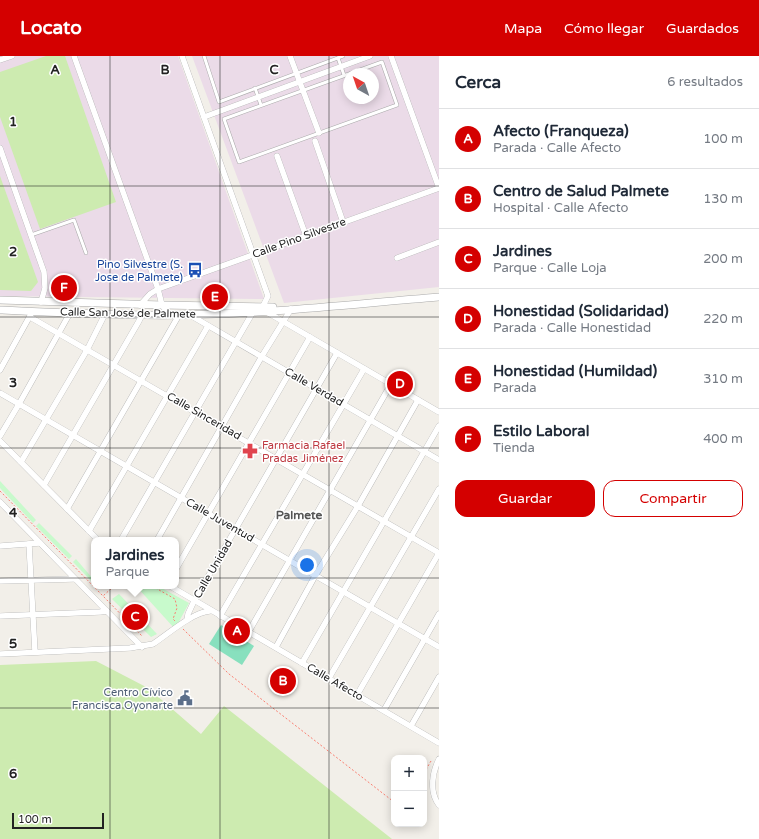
<!DOCTYPE html>
<html lang="es">
<meta charset="utf-8">
<style>
:root{--surface:#fff;--page:#f2f2f3;--text:#1f2937;--muted:#747a83;--line:#e0e1e3;--accent:#d40000}
body{margin:0;font-family:"Varela Round",sans-serif;background:var(--page);color:var(--text)}
.controls{position:absolute;right:12px;bottom:12px;display:grid;overflow:hidden;border-radius:8px;box-shadow:0 2px 10px #0003}
.controls button{width:36px;height:36px;display:grid;place-items:center;padding:0;border:0;border-bottom:1px solid var(--line);background:var(--surface);color:var(--text);font:20px sans-serif}
.compass{position:absolute;left:343px;top:12px;width:36px;height:36px;border-radius:50%;background:var(--surface);box-shadow:0 2px 10px #0003;rotate:320deg}
.scale{position:absolute;left:12px;bottom:10px;width:92px;box-sizing:border-box;padding-left:4px;border:2px solid #222;border-top:0;font-size:11px;line-height:14px;white-space:nowrap;color:#222;-webkit-text-stroke:3px #fff;paint-order:stroke}
.you{position:absolute;left:307px;top:509px;width:14px;height:14px;margin:-10px;border:3px solid #fff;border-radius:50%;background:#1a73e8;box-shadow:0 0 0 6px #1a73e833}
.badge{display:grid;place-items:center;width:26px;height:26px;border-radius:50%;background:var(--accent);color:#fff;font-size:13px;font-weight:700}
.pin{position:absolute;translate:-50% -50%;border:2px solid #fff;box-shadow:0 1px 4px #0006}
.popup{position:absolute;left:91px;top:481px;width:88px;height:52px;box-sizing:border-box;display:grid;place-content:center;border-radius:8px;background:var(--surface);filter:drop-shadow(0 1px 3px #0005);font-size:13px;white-space:nowrap;color:var(--muted)}
.popup b{font-size:15px;color:var(--text)}
.popup::after{content:'';position:absolute;left:50%;top:100%;margin-left:-8px;border:8px solid transparent;border-top-color:var(--surface)}
.list{margin:0;padding:0;list-style:none}
h2{display:flex;justify-content:space-between;align-items:center;height:52px;margin:0;padding:0 16px;font-size:17px}
h2 small{font-size:13px;font-weight:400;color:var(--muted)}
.list li{display:grid;grid-template-columns:26px 1fr auto;gap:12px;align-items:center;box-sizing:border-box;height:60px;padding:0 16px;border-top:1px solid var(--line)}
.list b{display:block;font-size:15px;white-space:nowrap}
.list p{margin:0;font-size:13px;white-space:nowrap;color:var(--muted)}
.list em{font-size:13px;font-style:normal;color:var(--muted)}
.actions{display:flex;gap:8px;padding:12px 16px}
.actions a{flex:1;padding:9px 0;border:1px solid var(--accent);border-radius:12px;text-align:center;font-size:14px;color:var(--accent)}
.actions .main{background:var(--accent);color:#fff}
.map{position:relative;flex:none;width:439px;height:783px;overflow:hidden}
header{display:flex;align-items:center;gap:24px;box-sizing:border-box;height:56px;padding:0 20px;background:var(--accent);color:#fff}
header strong{font-size:19px}
nav{display:flex;gap:22px;margin-inline-start:auto;font-size:14px}
main{display:flex}
aside{flex:1;background:var(--surface)}
.map>svg:first-child{display:block}
</style>
<header>
<strong>Locato</strong>
<nav><a>Mapa</a><a>Cómo llegar</a><a>Guardados</a></nav>
</header>
<main>
<div class="map">
<svg width="439" height="783" viewBox="0 0 439 783">
<rect width="100%" height="100%" fill="#f2efe9"/>
<!-- industrial -->
<g fill="#ebdbe8" fill-rule="evenodd">
<path d="M 0,0 L 178,0 L 264,243 L 0,240 Z"/>
<path d="M 192,0 L 439,0 L 439,231 L 284,247 ZM 349,18 L 373,18 L 373,42 L 349,42 Z"/>
</g>
<!-- grass -->
<g fill="#cdebb0">
<path d="M 46,0 L 65,0 L 116,146 L 40,173 L 0,61 L 0,16 Z"/>
<path d="M 0,120 L 38,226 L 31,235 L 0,234 Z"/>
<path d="M 96,605 L 148,632 L 201,678 L 224,650 L 392,783 L 0,783 L 0,609 Z"/>
</g>
<!-- park -->
<g fill="#c8facc">
<path d="M 0,425 L 36,464 L 33,467 L 0,432 Z"/>
<path d="M 39,467 L 72,500 L 69,503 L 36,470 Z"/>
<path d="M 76,503 L 94,524 L 94,528 L 73,506 Z"/>
<path d="M 136,530 L 158,530 L 189,547 L 175,573 Z"/>
<path d="M 119,538 L 157,578 L 151,581 L 112,543 Z"/>
</g>
<!-- pitch -->
<path fill="#88e0be" d="M 221,569 L 254,590 L 242,609 L 209,588 Z"/>
<g fill="none" stroke-linecap="round" stroke-linejoin="round">
<!-- service casing -->
<g stroke="#a9a9a9" stroke-width="4">
<g id="service">
<path d="M 204,0 L 219,46 L 343,0"/>
<path d="M 338,2 L 344,19"/>
<path d="M 382,6 L 397,49 L 239,106 L 224,63 Z"/>
<path d="M 255,32 L 261,49"/>
<path d="M 31,179 L 74,164 L 86,197"/>
</g>
</g>
<!-- minor casing -->
<g stroke="#a9a9a9" stroke-width="6">
<g id="minor">
<path d="M 74,0 L 158,233 L 162,249 L 169,259"/>
<path d="M 182,0 L 268,240 L 263,250 L 265,255 L 439,356"/>
<path d="M 290,0 L 319,77"/>
<path d="M 391,0 L 439,132"/>
<path d="M 0,4 L 12,0"/>
<path d="M 204,61 L 370,0"/>
<path d="M 315,85 L 343,166"/>
<path d="M 0,92 L 44,216 L 45,232 L 41,246"/>
<path d="M 277,100 L 306,180"/>
<path d="M 397,202 L 439,186"/>
<path d="M 140,249 L 150,238 L 158,233 L 439,132"/>
<path d="M 190,259 L 439,404"/>
<path d="M 30,261 L 439,497"/>
<path d="M 0,314 L 31,258"/>
<path d="M 0,337 L 439,591"/>
<path d="M 0,380 L 19,348 L 70,257"/>
<path d="M 0,385 L 98,484"/>
<path d="M 21,406 L 87,294 L 105,258"/>
<path d="M 44,429 L 139,265 L 142,259"/>
<path d="M 0,446 L 142,591"/>
<path d="M 67,453 L 179,259"/>
<path d="M 89,475 L 208,270"/>
<path d="M 121,484 L 253,256"/>
<path d="M 157,484 L 262,300 L 291,253"/>
<path d="M 29,488 L 35,596"/>
<path d="M 0,490 L 40,487"/>
<path d="M 176,513 L 310,281"/>
<path d="M 0,525 L 74,523"/>
<path d="M 170,530 L 439,687"/>
<path d="M 0,560 L 100,556 L 107,555"/>
<path d="M 220,560 L 364,313"/>
<path d="M 187,564 L 188,558 L 194,545 L 337,297"/>
<path d="M 248,577 L 391,328"/>
<path d="M 276,591 L 315,520 L 358,450 L 418,344"/>
<path d="M 0,598 L 130,592 L 153,588 C 168,578 193,556 210,555"/>
<path d="M 302,607 L 439,370"/>
<path d="M 329,622 L 439,433"/>
<path d="M 357,639 L 439,497"/>
<path d="M 384,654 L 439,558"/>
<path d="M 411,670 L 439,621"/>
<path d="M 439,703 C 432,717 429,736 439,749"/>
</g>
</g>
<!-- tertiary casing -->
<g stroke="#a9a9a9" stroke-width="8">
<g id="tertiary">
<path d="M 0,244 L 162,249 L 273,251"/>
<path d="M 0,254 C 60,257 119,260 179,259 C 266,258 352,248 439,241"/>
</g>
</g>
<!-- path -->
<g stroke="#fa8072" stroke-width="1" stroke-dasharray="2 2" stroke-linecap="butt">
<path d="M 0,435 L 103,540"/>
<path d="M 114,530 L 103,540 L 142,580"/>
<path d="M 152,530 L 175,543 L 177,552 L 173,563 L 175,565"/>
<path d="M 183,573 L 229,618 L 394,746"/>
<path d="M 424,717 L 431,705"/>
</g>
<!-- service -->
<use href="#service" stroke="#fff" stroke-width="3"/>
<!-- minor -->
<use href="#minor" stroke="#fff" stroke-width="5.5"/>
<!-- tertiary -->
<use href="#tertiary" stroke="#fff" stroke-width="7"/>
</g>
<!-- grid -->
<path fill="none" stroke="#222" stroke-width="1" stroke-opacity="0.55" d="M 110,0 L 110,783M 220,0 L 220,783M 329,0 L 329,783M 0,130 L 439,130M 0,261 L 439,261M 0,392 L 439,392M 0,522 L 439,522M 0,652 L 439,652"/>
<!-- icons -->
<defs>
<g id="bus-bare" transform="scale(1.2)"><path d="M-5-6H5V4H4V6H2V4H-2V6H-4V4H-5ZM-3.5-4V0h7V-4ZM-3.5 1.2v1.5H-2V1.2ZM2 1.2v1.5H3.5V1.2Z" fill="#1a4fb4" stroke="#fff" stroke-width="2.5" paint-order="stroke"/></g>
<g id="pharmacy-bare" transform="scale(1.2)"><path d="M-2-6h4v4h4v4h-4v4h-4v-4h-4v-4h4Z" fill="#e0444e" stroke="#fff" stroke-width="2.5" paint-order="stroke"/></g>
<g id="civic-bare" transform="scale(1.2)"><path d="M-.6-6.5H3V-4.5H.6V-3L4-1V1h2V6H-6V1h2V-1L-.6-3ZM-1.2 2.5V6h2.4V2.5Z" fill="#5c6f8a" stroke="#fff" stroke-width="2.5" paint-order="stroke"/></g>
</defs>
<g fill-rule="evenodd">
<use href="#bus-bare" x="195" y="214"/>
<use href="#pharmacy-bare" x="250" y="395"/>
<use href="#civic-bare" x="185" y="642"/>
</g>
<g text-anchor="middle" dominant-baseline="central" stroke-width="3" stroke-linejoin="round" paint-order="stroke">
<!-- street labels -->
<g font-size="11" fill="#222" stroke="#fff">
<text transform="translate(299 182) rotate(-20)">Calle Pino Silvestre</text>
<text transform="translate(128 257) rotate(1)">Calle San José de Palmete</text>
<text transform="translate(314 331) rotate(30)">Calle Verdad</text>
<text transform="translate(204 360) rotate(30)">Calle Sinceridad</text>
<text transform="translate(220 464) rotate(30)">Calle Juventud</text>
<text transform="translate(213 513) rotate(-60)">Calle Unidad</text>
<text transform="translate(335 626) rotate(30)">Calle Afecto</text>
</g>
<!-- transit labels -->
<g font-size="11" fill="#164399" stroke="#fff" text-anchor="end">
<text x="183" y="208">Pino Silvestre (S.<tspan x="183" dy="13">Jose de Palmete)</tspan></text>
</g>
<!-- health labels -->
<g font-size="11" fill="#be3a42" stroke="#fff" text-anchor="start">
<text x="262" y="389">Farmacia Rafael<tspan x="262" dy="13">Pradas Jiménez</tspan></text>
</g>
<!-- service labels -->
<g font-size="11" fill="#4e5e75" stroke="#fff" text-anchor="end">
<text x="173" y="636">Centro Cívico<tspan x="173" dy="13">Francisca Oyonarte</tspan></text>
</g>
<!-- neighbourhood labels -->
<g font-size="12" font-weight="bold" fill="#555" stroke="#fff">
<text x="299" y="459">Palmete</text>
</g>
</g>
<g font-size="13" text-anchor="middle" font-weight="bold" fill="#222" stroke="#fff" stroke-width="3" stroke-linejoin="round" paint-order="stroke">
<text x="55" y="18">A</text>
<text x="165" y="18">B</text>
<text x="274" y="18">C</text>
<text x="13" y="70">1</text>
<text x="13" y="200">2</text>
<text x="13" y="331">3</text>
<text x="13" y="461">4</text>
<text x="13" y="592">5</text>
<text x="13" y="722">6</text>
</g>
</svg>
<div class="controls">
<button>+</button>
<button>−</button>
</div>
<svg class="compass" viewBox="-18 -18 36 36"><path d="M0-13l5 13h-10z" fill="#e53935"/><path d="M0 13l5-13h-10z" fill="#747a83"/></svg>
<div class="scale">100 m</div>
<div class="you"></div>
<div class="pin badge" style="left:237px;top:575px">A</div>
<div class="pin badge" style="left:283px;top:625px">B</div>
<div class="pin badge" style="left:135px;top:561px">C</div>
<div class="popup"><b>Jardines</b>Parque</div>
<div class="pin badge" style="left:400px;top:328px">D</div>
<div class="pin badge" style="left:215px;top:241px">E</div>
<div class="pin badge" style="left:64px;top:232px">F</div>
</div>
<aside>
<h2>Cerca<small>6 resultados</small></h2>
<ul class="list">
<li><span class="badge">A</span><div><b>Afecto (Franqueza)</b><p>Parada · Calle Afecto</p></div><em>100 m</em></li>
<li><span class="badge">B</span><div><b>Centro de Salud Palmete</b><p>Hospital · Calle Afecto</p></div><em>130 m</em></li>
<li><span class="badge">C</span><div><b>Jardines</b><p>Parque · Calle Loja</p></div><em>200 m</em></li>
<li><span class="badge">D</span><div><b>Honestidad (Solidaridad)</b><p>Parada · Calle Honestidad</p></div><em>220 m</em></li>
<li><span class="badge">E</span><div><b>Honestidad (Humildad)</b><p>Parada</p></div><em>310 m</em></li>
<li><span class="badge">F</span><div><b>Estilo Laboral</b><p>Tienda</p></div><em>400 m</em></li>
</ul>
<div class="actions"><a class="main">Guardar</a><a>Compartir</a></div>
</aside>
</main>
